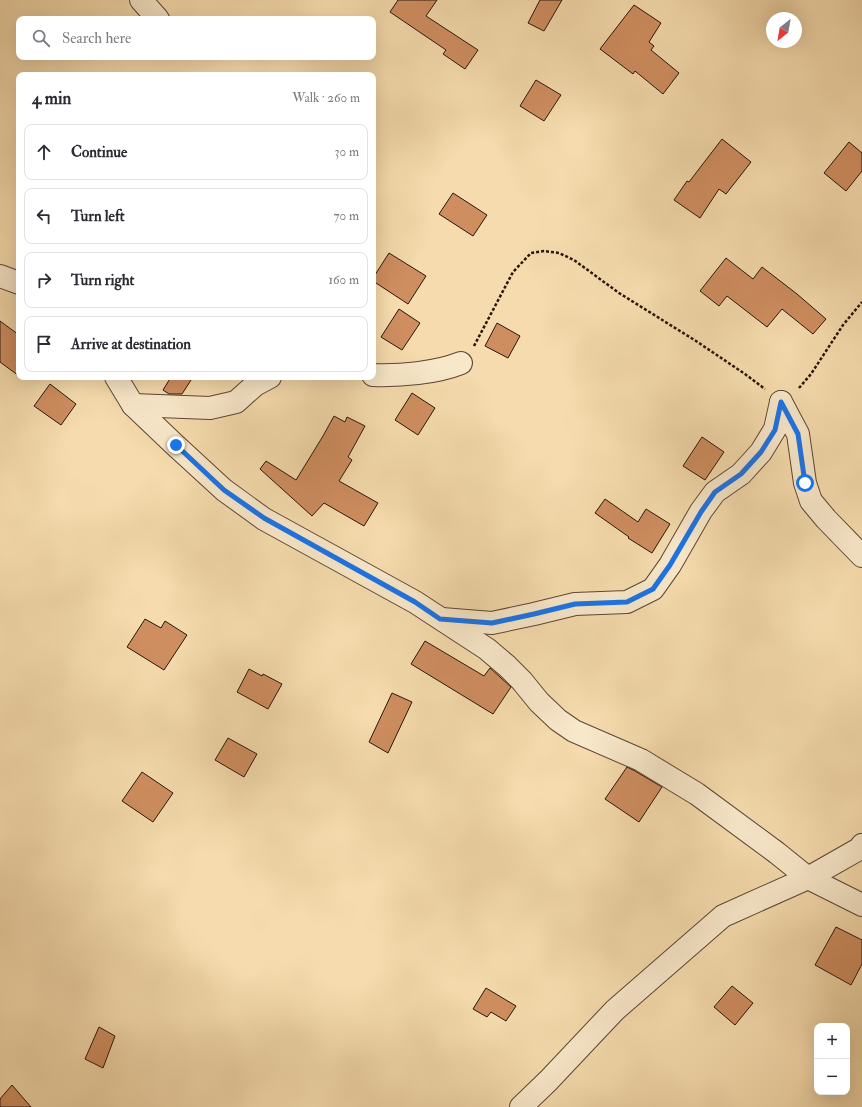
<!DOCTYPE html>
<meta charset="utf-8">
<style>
:root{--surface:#fff;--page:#f7f7f7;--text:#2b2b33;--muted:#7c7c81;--line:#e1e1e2}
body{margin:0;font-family:"IM FELL Double Pica",serif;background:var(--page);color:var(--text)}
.controls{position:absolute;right:12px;bottom:12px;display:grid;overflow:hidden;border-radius:8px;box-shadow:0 4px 16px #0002}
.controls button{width:36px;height:36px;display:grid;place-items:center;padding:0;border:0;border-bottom:1px solid var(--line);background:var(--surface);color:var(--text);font:20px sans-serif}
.compass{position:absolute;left:766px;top:12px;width:36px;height:36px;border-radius:50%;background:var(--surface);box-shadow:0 4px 16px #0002;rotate:211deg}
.stop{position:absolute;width:12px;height:12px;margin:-9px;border:3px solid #1a73e8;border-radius:50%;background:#fff}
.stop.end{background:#1a73e8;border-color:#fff;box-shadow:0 1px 4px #0008}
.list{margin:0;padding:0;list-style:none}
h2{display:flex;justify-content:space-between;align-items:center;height:52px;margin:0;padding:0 16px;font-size:17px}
h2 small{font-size:13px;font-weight:400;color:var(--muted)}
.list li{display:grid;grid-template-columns:26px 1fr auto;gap:12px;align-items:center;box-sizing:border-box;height:56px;margin:0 8px 8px;padding:0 8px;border:1px solid var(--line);border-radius:8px}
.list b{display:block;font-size:15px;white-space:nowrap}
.list em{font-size:13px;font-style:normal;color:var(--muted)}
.icon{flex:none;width:22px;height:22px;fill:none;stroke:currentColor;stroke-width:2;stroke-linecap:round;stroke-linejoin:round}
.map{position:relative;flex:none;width:862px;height:1107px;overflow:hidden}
.search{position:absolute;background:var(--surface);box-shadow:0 4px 16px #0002;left:16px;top:16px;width:360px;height:44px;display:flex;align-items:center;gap:10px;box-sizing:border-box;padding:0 14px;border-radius:8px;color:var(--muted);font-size:15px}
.panel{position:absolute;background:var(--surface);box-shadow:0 4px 16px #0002;left:16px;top:72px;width:360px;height:308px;border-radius:8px}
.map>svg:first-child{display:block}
</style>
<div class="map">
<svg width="862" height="1107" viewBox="0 0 862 1107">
<rect width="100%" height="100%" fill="#f5dbad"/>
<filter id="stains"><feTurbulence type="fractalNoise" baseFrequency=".005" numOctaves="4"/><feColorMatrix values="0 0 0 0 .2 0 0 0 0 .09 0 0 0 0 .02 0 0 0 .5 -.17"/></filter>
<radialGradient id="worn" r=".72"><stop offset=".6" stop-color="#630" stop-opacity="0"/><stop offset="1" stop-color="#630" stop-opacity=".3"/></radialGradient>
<!-- building -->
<g fill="#cf8e60" stroke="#29150c">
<path d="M 398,0 L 437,0 L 426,16 L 478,50 L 465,69 L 443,54 L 446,50 L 390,12 Z"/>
<path d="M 540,0 L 562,0 L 544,31 L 528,23 Z"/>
<path d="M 634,5 L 661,23 L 649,42 L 654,46 L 651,50 L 679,73 L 663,94 L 635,71 L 633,74 L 600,49 Z"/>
<path d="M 536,80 L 561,95 L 544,121 L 520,106 Z"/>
<path d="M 722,139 L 751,162 L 726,194 L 719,189 L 700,218 L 674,200 L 687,181 L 689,182 Z"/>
<path d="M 849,142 L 862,153 L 862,171 L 846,191 L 824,173 Z"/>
<path d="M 453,193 L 487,215 L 473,236 L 439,214 Z"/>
<path d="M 389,253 L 426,276 L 408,304 L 373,281 L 373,278 Z"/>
<path d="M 726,258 L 753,279 L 762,267 L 797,294 L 826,319 L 813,334 L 782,309 L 767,327 L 727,296 L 719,306 L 700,291 Z"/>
<path d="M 399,309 L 420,323 L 402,350 L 381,337 Z"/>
<path d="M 0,321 L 19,335 L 19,376 L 0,362 Z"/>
<path d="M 497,323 L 520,336 L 508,358 L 485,346 Z"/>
<path d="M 171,377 L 193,377 L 182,394 L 169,394 L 163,390 Z"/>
<path d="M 50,384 L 76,404 L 61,425 L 34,406 Z"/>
<path d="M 412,393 L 435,408 L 418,435 L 395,420 Z"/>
<path d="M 334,416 L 345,422 L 347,417 L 365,426 L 348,457 L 352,460 L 339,481 L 378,503 L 364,526 L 324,503 L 312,516 L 260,469 L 266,461 L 296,480 L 323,436 Z"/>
<path d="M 702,437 L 724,452 L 705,480 L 683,466 Z"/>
<path d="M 605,499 L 638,522 L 646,509 L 670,524 L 652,553 L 628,538 L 629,537 L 595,513 Z"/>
<path d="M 145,619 L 161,628 L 165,621 L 187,635 L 164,670 L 127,647 Z"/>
<path d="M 425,641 L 484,676 L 490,668 L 511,687 L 493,714 L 411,664 Z"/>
<path d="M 249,669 L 262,676 L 263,674 L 282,684 L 268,709 L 237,692 Z"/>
<path d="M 392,693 L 412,702 L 388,753 L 369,742 Z"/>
<path d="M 228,738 L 257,754 L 244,777 L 215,760 Z"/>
<path d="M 627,767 L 635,771 L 662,787 L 639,822 L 605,799 Z"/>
<path d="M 142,772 L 173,793 L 153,822 L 122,801 Z"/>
<path d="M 836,927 L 862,940 L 862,964 L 851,985 L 815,965 Z"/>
<path d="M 732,986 L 753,1003 L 735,1025 L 714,1007 Z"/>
<path d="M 486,988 L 516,1006 L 506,1021 L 491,1012 L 487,1017 L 473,1009 Z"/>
<path d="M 99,1027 L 115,1036 L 103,1068 L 85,1059 Z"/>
<path d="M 12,1085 L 31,1107 L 0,1107 L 0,1099 Z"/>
</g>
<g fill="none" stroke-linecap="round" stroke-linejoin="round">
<!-- minor casing -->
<g stroke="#5c4634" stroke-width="24">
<g id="minor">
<path d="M 141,0 L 158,19"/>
<path d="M 0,276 L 19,283"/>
<path d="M 373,375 C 400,376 436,373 461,363"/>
<path d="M 116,377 L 133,405 L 175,445 L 224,490 L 264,519 L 415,602 L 487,649 L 507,666 L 522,681 L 539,702 L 558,720 L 574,731 L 641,760 L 697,794 L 777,853 L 808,878 L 862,905"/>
<path d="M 781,402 L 798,434 L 805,483 L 811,501 L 826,519 L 862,556"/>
<path d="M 133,405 L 210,408 L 236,402 L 255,385 L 270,377"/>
<path d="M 442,619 L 492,623 L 534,614 L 575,604 L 627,602 L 653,589 L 670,565 L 701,511 L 715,492 L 741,474 L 761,452 L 775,429 L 781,402"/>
<path d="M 521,1107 L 548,1081 L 615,1010 L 723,916 L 808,878 L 859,849 L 862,845"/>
</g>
</g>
<!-- path -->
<g stroke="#29150c" stroke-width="2.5" stroke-dasharray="3 2" stroke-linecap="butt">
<path d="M 474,346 L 513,272 L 531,253 L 544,251 L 559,253 L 574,260 L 619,293 L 696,341 L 745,374 L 765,389"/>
<path d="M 799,388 L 811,374 L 843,325 L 862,302"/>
</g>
<!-- minor -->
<use href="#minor" stroke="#f8e8ca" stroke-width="22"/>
</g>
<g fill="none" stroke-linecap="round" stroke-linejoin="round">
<!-- route -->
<path stroke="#1a73e8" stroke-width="5" d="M 176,445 L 224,490 L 264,518 L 415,602 L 440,619 L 492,623 L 534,614 L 575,604 L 627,602 L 653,589 L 670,565 L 701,512 L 715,492 L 741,474 L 761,452 L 775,430 L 781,402 L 798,434 L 805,483"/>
</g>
<rect width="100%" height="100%" filter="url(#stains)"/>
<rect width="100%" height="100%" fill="url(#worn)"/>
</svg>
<div class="controls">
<button>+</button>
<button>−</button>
</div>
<svg class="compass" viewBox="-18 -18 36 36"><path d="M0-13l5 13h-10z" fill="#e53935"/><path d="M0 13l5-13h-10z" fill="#7c7c81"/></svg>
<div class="stop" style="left:805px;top:483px"></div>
<div class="stop end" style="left:176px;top:445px"></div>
<div class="search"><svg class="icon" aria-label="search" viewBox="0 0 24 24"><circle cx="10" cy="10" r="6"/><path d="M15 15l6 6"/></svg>Search here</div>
<section class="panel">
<h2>4 min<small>Walk · 260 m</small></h2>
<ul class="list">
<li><svg class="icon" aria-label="ahead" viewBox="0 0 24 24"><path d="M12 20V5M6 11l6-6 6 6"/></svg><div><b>Continue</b></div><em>30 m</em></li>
<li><svg class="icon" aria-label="left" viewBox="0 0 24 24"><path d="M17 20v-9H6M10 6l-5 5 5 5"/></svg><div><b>Turn left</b></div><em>70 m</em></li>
<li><svg class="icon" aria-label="right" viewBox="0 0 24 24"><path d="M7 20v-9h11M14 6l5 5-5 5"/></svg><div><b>Turn right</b></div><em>160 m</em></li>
<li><svg class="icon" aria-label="arrive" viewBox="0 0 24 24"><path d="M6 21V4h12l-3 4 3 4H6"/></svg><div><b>Arrive at destination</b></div></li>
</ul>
</section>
</div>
